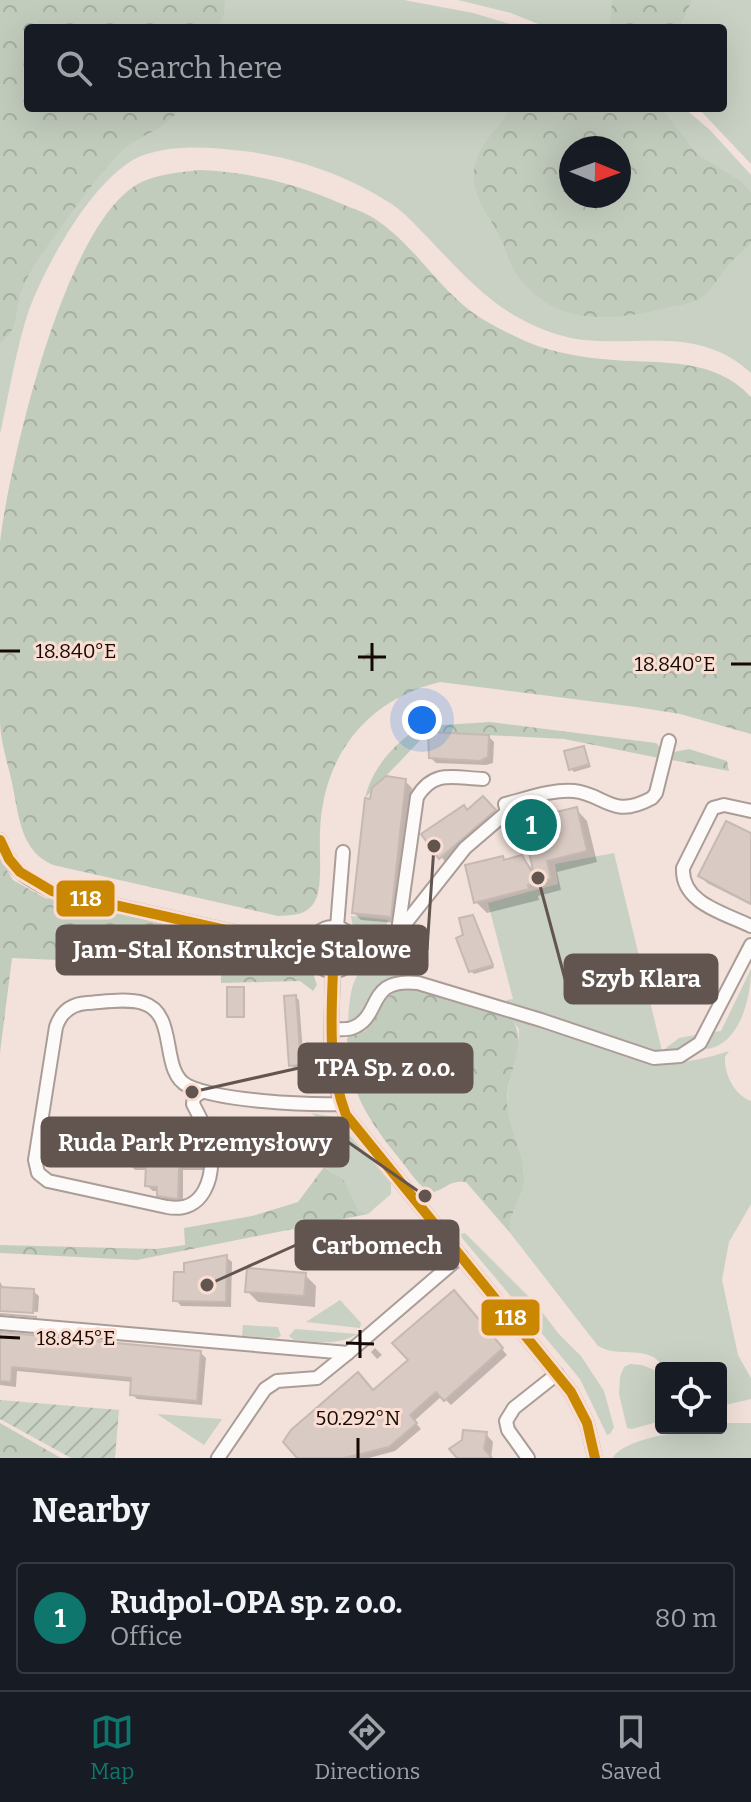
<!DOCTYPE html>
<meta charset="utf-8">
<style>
:root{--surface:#171b24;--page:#20242c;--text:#f1f3f6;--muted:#9ea1a6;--line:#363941;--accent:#0f766e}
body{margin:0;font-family:Bitter,serif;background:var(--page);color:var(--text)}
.controls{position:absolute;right:24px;bottom:24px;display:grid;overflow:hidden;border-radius:8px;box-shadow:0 8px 32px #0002}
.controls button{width:72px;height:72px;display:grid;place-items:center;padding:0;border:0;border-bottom:2px solid var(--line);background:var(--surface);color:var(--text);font:40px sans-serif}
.compass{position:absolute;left:559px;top:136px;width:72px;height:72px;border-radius:50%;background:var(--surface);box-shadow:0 8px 32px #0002;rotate:91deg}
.you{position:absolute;left:422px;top:720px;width:28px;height:28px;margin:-20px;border:6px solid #fff;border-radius:50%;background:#1a73e8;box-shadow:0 0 0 12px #1a73e833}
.badge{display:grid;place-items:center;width:52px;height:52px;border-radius:50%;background:var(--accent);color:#fff;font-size:26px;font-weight:700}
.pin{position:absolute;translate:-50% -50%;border:4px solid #fff;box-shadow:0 2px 8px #0006}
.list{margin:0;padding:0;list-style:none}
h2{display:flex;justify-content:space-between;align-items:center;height:104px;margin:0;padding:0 32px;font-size:34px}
h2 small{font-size:26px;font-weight:400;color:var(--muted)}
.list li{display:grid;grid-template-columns:52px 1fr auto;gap:24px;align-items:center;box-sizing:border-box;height:112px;margin:0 16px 16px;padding:0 16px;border:2px solid var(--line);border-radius:8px}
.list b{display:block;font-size:30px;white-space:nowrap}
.list p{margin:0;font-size:26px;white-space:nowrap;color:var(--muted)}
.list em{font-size:26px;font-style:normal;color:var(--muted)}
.icon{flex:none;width:44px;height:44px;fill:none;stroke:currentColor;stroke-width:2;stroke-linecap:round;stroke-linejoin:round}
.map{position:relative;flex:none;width:751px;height:1458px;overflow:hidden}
.search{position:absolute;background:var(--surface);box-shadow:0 8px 32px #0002;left:24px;right:24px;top:24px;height:88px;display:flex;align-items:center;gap:20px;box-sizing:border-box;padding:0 28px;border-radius:8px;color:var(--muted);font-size:30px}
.sheet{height:232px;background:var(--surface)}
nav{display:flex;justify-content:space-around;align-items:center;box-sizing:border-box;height:112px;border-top:2px solid var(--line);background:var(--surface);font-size:22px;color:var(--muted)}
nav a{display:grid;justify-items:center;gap:4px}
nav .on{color:var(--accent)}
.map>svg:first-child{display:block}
</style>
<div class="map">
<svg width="751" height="1458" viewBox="0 0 751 1458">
<defs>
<pattern id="forest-crowns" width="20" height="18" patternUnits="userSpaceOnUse" patternTransform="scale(2)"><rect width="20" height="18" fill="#c2ccbd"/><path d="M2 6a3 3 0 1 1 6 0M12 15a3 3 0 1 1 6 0" fill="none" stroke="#a6aea1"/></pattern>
<pattern id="garden-furrows" width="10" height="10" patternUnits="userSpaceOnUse" patternTransform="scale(2)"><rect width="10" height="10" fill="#c8d1c3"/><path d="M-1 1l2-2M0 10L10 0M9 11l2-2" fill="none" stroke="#abb2a6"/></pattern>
</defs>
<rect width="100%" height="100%" fill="#f2e2db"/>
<!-- grass -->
<g fill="#c8d1c3" fill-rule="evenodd">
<path d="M 0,0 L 404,0 L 473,13 L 524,28 L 28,28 L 28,108 L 684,108 L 710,130 L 751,175 L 751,373 C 700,326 645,346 584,340 C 563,338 539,329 521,319 C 486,301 457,268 430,240 C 417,227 406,213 390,203 C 347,175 294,157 243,151 C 209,147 174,144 141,156 C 95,175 46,264 29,310 C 16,348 9,394 0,434 ZM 571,148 L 619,148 L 619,196 L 571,196 Z"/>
<path d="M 458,0 L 751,0 L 751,164 L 698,108 L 723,108 L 723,28 L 548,28 L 511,13 Z"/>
<path d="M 614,853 L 662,1051 L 679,1038 L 701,1034 C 694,1042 686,1050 676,1052 C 642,1057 543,1017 506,1005 L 507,1000 L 513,999 L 488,903 L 558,884 L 555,864 Z"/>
<path d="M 351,916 L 388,920 L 384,933 C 372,941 363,936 353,927 Z"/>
<path d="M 388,955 C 386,970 400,970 412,974 C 365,975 375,1016 348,1021 C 351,986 351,967 388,955 Z"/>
<path d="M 751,969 C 751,998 740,1044 707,1049 L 705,1046 L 712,1032 L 721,1031 Z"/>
<path d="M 505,1014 L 643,1062 C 672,1066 702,1060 729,1051 L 725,1057 C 724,1074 734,1095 751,1101 L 751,1204 L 729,1242 L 722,1280 L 738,1355 L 751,1378 L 751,1399 L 721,1406 L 721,1368 L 664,1368 C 650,1343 620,1359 598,1346 L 511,1234 C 505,1216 523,1201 524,1182 C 526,1156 508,1134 507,1109 C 506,1081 519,1056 519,1029 Z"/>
<path d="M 311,1113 L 334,1117 L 391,1183 L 391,1194 L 368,1214 L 358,1210 C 347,1191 345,1177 324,1167 L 324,1123 Z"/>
<path d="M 465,1233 L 536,1304 L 558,1333 L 581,1356 L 604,1391 L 614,1427 L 610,1434 L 607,1435 L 580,1379 L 462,1238 L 461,1234 Z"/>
<path d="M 340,1300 L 361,1323 L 360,1328 L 306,1322 Z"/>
<path d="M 243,1325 L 278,1327 L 281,1336 L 277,1338 L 242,1336 Z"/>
<path d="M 295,1329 L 357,1334 C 337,1346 316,1342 294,1340 L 289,1336 Z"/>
<path d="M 630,1364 L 642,1365 L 654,1370 L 661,1391 L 661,1421 L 632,1429 L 627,1428 L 619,1394 L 620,1377 L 624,1367 Z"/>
<path d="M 157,1414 L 222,1419 L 204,1445 Z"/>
<path d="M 721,1423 L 751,1423 L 751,1458 L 613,1458 C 623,1437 698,1428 721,1428 Z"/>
</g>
<!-- forest -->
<g fill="url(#forest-crowns)" fill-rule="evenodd">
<path d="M 0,0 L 225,0 L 224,14 L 217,28 L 28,28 L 28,108 L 180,108 C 165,131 139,134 121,152 C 90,183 67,220 41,255 C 32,268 22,285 19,300 C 15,319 17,330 0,343 Z"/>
<path d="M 612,0 L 692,0 L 679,28 L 610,28 Z"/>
<path d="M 510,108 L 661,108 L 697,154 L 742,182 L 751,193 L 751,242 C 744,252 733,258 726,268 C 718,277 713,289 703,296 C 692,305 676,305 662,309 C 609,321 554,326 518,276 C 509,265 507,250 500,237 C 489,215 471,196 474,171 C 476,146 499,129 510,108 ZM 571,148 L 619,148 L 619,196 L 571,196 Z"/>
<path d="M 201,170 C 249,172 298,184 342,204 C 353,209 365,212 375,219 C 410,242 432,278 462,304 C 480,320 504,331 525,341 C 553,353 585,358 614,360 C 663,364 714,357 751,397 L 751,734 L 680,714 L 636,707 L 440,682 C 365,700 322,758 320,833 C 319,850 323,888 315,901 C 307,916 293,915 278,916 L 53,865 C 20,851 19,815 12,783 C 8,764 1,744 0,724 C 0,688 0,651 0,615 C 0,591 0,566 0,542 C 10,460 64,229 136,185 C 155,174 180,172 201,170 Z"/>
<path d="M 490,722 L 656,743 L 659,746 L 659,758 L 564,739 L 428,732 L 365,798 C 372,770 390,748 414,731 L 428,732 L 442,725 Z"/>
<path d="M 689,749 L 727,761 L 729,771 L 672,760 L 674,752 Z"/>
<path d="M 0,859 L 13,880 L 45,898 L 288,950 L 312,970 L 317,985 L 313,991 L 300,981 L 221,983 L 221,967 L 12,958 L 0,1053 Z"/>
<path d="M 401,988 L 412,989 L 505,1014 C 533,1034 508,1068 507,1099 C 506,1128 526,1153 524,1182 C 523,1201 505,1216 511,1234 L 466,1182 C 448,1180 447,1189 433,1192 C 420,1189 411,1173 402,1162 C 370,1122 348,1093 347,1039 L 349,1036 L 365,1031 L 388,997 Z"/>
<path d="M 324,1167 L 343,1179 L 358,1210 L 368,1214 L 137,1260 L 0,1253 L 0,1245 L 156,1249 L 185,1245 L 184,1228 L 252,1216 L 298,1202 Z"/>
<path d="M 0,1423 L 61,1458 L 0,1458 Z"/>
</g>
<!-- garden -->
<path fill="url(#garden-furrows)" d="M 0,1400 L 119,1410 L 115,1458 L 71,1458 L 0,1419 Z"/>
<!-- shadow -->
<g fill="#0003">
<path d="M 488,736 L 494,742 L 493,763 L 486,765 L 436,763 L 431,758 Z"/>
<path d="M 583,748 L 591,767 L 574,772 L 571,769 Z"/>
<path d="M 405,781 L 412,788 L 397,923 L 361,920 L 354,913 L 372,801 Z"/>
<path d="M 483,798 L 505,822 L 451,869 L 424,835 L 468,812 Z"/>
<path d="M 541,806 L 551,816 L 576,809 L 587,821 L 597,862 L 557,872 L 561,890 L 538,896 L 539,900 L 487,913 L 476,902 L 503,858 L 506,861 L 521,857 L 536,872 Z"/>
<path d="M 751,836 L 751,905 L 707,883 L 700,876 Z"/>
<path d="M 472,917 L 494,968 L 474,974 L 471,971 L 465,937 Z"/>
<path d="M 296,997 L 299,1000 L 304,1067 L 294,1068 L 291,1065 Z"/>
<path d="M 168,1127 L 173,1136 L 177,1136 L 183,1141 L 183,1147 L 200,1147 L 205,1153 L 206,1170 L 183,1170 L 183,1203 L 164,1200 L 159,1191 L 153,1191 L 147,1186 L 148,1170 L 135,1170 L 129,1164 L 156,1143 Z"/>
<path d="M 226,1257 L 232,1262 L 231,1307 L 181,1306 L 176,1300 L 186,1274 Z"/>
<path d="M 305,1275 L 316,1286 L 315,1307 L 258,1302 L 247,1291 Z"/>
<path d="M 0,1282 L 4,1289 L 33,1291 L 39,1296 L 38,1312 L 0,1309 Z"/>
<path d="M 459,1298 L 507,1355 L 451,1405 L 442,1396 L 414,1421 L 421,1429 L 395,1451 L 369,1458 L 299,1458 L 410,1360 Z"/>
<path d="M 0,1313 L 37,1316 L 37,1318 L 0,1315 Z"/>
<path d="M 0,1334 L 201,1353 L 206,1358 L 202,1405 L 137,1399 L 132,1394 L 133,1382 L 17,1371 L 16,1387 L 0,1385 Z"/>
<path d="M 375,1348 L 382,1355 L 377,1359 L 371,1352 Z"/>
<path d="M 486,1434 L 493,1442 L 491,1458 L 460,1458 Z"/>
</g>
<!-- building -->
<g fill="#d9cbc4" stroke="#c6b9b3" stroke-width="2">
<path d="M 428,732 L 489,735 L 488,757 L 480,761 L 429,758 Z"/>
<path d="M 584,746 L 589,764 L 569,770 L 564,751 Z"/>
<path d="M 386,776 L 406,779 L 391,917 L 352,913 L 365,798 L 370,799 L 372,788 Z"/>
<path d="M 483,796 L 496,810 L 439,859 L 421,834 L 464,805 L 467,810 Z"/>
<path d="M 542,803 L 544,815 L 577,807 L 587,851 L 547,861 L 551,879 L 528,885 L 529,889 L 474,903 L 465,865 L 503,856 L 504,860 L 522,855 L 535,878 L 519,810 Z"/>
<path d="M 726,821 L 751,833 L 751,904 L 698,876 Z"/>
<path d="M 473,915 L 493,965 L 469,972 L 456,938 L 463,935 L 459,918 Z"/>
<rect x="227" y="987" width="17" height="30"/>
<path d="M 296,995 L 301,1065 L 289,1066 L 284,996 Z"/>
<path d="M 154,1125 L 169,1125 L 168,1134 L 178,1134 L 178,1145 L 201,1145 L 202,1166 L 179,1165 L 178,1199 L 157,1196 L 157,1187 L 145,1186 L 146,1165 L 127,1165 L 127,1144 L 146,1145 L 146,1141 L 154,1141 Z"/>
<path d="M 227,1255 L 226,1302 L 173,1301 L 174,1272 L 184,1272 L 184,1263 Z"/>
<path d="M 247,1268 L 306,1273 L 304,1296 L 245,1292 Z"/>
<path d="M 0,1287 L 34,1289 L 33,1313 L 0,1311 Z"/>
<path d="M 454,1290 L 503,1348 L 444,1401 L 436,1392 L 410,1415 L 417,1423 L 389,1447 L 344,1458 L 297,1458 L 283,1442 L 291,1430 L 358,1372 L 373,1390 L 408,1360 L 392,1343 Z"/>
<path d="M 0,1332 L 201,1351 L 197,1401 L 130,1395 L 131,1378 L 12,1367 L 11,1382 L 0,1381 Z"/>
<path d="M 463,1430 L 487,1432 L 484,1449 L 492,1458 L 457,1458 L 449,1449 L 462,1440 Z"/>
</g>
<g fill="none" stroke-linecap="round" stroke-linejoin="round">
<!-- minor casing -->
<g stroke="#aa9d98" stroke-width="16">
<g id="minor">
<path d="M 751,811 L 724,805 L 713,808 L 683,868 C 681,903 724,913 751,926"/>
<path d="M 0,840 C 11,870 24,877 52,891 L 248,935 L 311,944"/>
<path d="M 337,927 L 343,852"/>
<circle cx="333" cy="949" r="22"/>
<path d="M 398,931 L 417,797 C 434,769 454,778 483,779"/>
<path d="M 355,947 L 386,942 L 397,934 L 465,848 L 507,812 L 505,804 C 526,799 552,789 574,791 C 605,794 612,820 652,798 L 656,793 L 669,741"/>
<path d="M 333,971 C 332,1018 326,1071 346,1115 L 571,1392 L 587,1423 L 595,1458"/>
<path d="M 332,1029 C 338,1029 346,1030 352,1028 C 383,1017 365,977 418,983 L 541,1020 L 654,1058 L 680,1056 L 700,1043 L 751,945"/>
<path d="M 202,1092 L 194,1097 L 193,1104 C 200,1118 208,1131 210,1146 C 215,1177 204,1214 167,1207 L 48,1181 L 38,1173 L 35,1160 L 56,1027 C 61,1012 71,1004 87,1003 C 104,1002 127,998 143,1003 C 179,1014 159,1072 188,1086 C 220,1101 304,1105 341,1104"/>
<path d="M 0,1323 L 348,1353 L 461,1256"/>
<path d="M 218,1458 L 265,1389 L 277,1381 L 317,1378 L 348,1353"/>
<path d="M 528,1458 L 508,1430 L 506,1421 L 514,1408 L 557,1374"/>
</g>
</g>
<!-- minor -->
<use href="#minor" stroke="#fdfbfa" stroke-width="12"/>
<!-- bus-1 casing -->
<g stroke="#fbded2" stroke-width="16">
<g id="bus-1">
<path d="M 0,840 L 9,859 L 20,872 L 52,891 L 248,935 L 311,944"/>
<path d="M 333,971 C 331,1020 328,1068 346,1115 L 571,1392 L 587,1423 L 595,1458"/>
</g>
</g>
<!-- bus-1 -->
<use href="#bus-1" stroke="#ca8701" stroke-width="10"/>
</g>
<!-- ticks -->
<path fill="none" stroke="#140905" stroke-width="3" d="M 0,651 L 20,651M 358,657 L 386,657M 731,664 L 751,664M 372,671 L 372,643M 0,1337 L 20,1338M 346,1343 L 374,1344M 360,1358 L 360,1330M 358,1458 L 358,1438"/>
<g font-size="20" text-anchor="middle" fill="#140905" stroke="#fbded2" stroke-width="6" stroke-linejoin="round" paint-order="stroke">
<text x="76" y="658">18.840°E</text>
<text x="675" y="671">18.840°E</text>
<text x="76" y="1345">18.845°E</text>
<text x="358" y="1425">50.292°N</text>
</g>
<!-- callouts -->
<path fill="none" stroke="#625550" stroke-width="3" d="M434 846L427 950M538 878L565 979M192 1092L299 1068M425 1196L348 1142M207 1285L296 1245"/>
<g fill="#625550" stroke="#fbded2" stroke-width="3">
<circle cx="434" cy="846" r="8"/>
<circle cx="538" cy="878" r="8"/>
<circle cx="192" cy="1092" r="8"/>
<circle cx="425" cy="1196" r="8"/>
<circle cx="207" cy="1285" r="8"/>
</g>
<g fill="#625550" stroke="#625550" stroke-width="3">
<rect x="57" y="926" width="370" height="48" rx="8"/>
<rect x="565" y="955" width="152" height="48" rx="8"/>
<rect x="299" y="1044" width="173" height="48" rx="8"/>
<rect x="42" y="1118" width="306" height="48" rx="8"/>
<rect x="296" y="1221" width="162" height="48" rx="8"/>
</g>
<g font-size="24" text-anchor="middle" font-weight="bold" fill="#fff">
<text x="242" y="958">Jam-Stal Konstrukcje Stalowe</text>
<text x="641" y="987">Szyb Klara</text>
<text x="385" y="1076">TPA Sp. z o.o.</text>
<text x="195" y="1151">Ruda Park Przemysłowy</text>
<text x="377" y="1254">Carbomech</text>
</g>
<g stroke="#fbded2" stroke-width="3">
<rect x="55" y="879" width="61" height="39" rx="8" fill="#ca8701"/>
<rect x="480" y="1298" width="61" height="39" rx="8" fill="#ca8701"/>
</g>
<g font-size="22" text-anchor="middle" font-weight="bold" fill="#fff">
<text x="86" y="906">118</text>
<text x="511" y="1325">118</text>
</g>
</svg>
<div class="controls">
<button><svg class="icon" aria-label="locate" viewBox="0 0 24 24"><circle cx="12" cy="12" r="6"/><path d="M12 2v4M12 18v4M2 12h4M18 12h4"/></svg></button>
</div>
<svg class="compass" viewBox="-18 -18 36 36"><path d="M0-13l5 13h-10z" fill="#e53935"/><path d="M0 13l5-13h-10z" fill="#9ea1a6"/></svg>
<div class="you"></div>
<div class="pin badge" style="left:531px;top:825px">1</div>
<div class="search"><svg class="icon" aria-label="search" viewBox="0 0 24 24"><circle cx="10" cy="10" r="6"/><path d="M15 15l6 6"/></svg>Search here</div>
</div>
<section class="sheet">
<h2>Nearby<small></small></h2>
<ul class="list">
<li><span class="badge">1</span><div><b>Rudpol-OPA sp. z o.o.</b><p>Office</p></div><em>80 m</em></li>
</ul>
</section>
<nav>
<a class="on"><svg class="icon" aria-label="map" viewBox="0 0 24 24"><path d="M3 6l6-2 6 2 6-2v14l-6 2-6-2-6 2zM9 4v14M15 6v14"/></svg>Map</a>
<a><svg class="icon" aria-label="directions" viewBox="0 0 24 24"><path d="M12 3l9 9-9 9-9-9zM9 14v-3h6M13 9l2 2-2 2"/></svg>Directions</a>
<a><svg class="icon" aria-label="saved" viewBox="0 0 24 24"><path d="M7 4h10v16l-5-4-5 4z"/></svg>Saved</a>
</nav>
